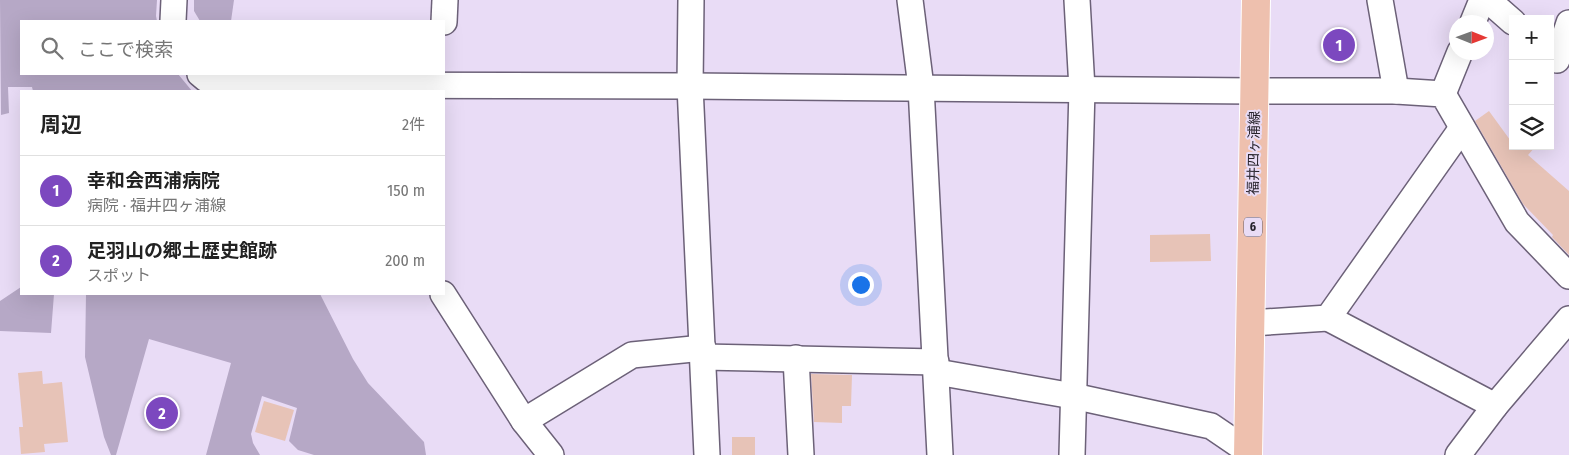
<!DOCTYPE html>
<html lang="ja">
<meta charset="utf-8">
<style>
:root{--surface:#fff;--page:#f2f2f2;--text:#222;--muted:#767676;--line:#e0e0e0;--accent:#7c48bf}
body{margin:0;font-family:"Fira Sans Condensed","Noto Sans JP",sans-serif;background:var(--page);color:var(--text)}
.controls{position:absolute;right:15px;top:15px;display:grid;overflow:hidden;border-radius:0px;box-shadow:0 5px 20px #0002}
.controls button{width:45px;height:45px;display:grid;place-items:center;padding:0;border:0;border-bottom:1px solid var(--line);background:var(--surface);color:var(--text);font:25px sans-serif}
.compass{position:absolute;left:1449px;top:15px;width:45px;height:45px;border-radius:50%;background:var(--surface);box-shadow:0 5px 20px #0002;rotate:91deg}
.you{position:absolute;left:860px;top:284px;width:18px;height:18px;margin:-12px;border:4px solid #fff;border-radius:50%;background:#1a73e8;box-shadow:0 0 0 8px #1a73e833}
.badge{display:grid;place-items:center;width:32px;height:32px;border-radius:50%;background:var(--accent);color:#fff;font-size:16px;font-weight:700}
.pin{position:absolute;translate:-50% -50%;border:2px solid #fff;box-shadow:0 1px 5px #0006}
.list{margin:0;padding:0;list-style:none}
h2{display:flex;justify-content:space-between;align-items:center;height:65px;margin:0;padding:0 20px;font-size:21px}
h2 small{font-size:16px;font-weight:400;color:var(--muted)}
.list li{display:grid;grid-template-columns:32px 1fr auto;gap:15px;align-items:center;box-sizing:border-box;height:70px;padding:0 20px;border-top:1px solid var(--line)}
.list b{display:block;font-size:19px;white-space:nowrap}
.list p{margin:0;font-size:16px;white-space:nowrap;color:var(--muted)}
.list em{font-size:16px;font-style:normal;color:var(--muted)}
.icon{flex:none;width:28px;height:28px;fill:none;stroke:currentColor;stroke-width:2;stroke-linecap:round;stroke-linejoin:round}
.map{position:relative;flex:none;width:1569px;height:455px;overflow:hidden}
.search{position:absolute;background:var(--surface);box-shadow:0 5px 20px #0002;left:20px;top:20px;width:425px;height:55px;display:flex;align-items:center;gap:12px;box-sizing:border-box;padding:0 18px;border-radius:0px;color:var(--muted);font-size:19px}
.panel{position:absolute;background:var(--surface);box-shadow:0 5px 20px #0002;left:20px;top:90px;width:425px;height:205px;border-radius:0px}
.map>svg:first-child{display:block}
</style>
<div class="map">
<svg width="1569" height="455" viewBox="0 0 1569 455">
<rect width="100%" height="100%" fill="#e9dcf6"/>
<!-- forest -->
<g fill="#b6a8c6">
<path d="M 0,0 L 157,0 L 156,16 L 157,21 L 21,21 L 21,74 L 178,74 L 192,91 L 33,91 L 32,87 L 8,87 L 9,113 L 1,115 Z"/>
<path d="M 194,0 L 234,0 L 231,21 L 200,21 L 194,11 Z"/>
<path d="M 21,287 L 21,294 L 54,294 L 51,333 L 0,331 L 0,301 Z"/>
<path d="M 86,294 L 320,294 L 353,359 L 368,383 L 424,442 L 426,455 L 314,455 L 298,450 L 289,441 L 297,408 L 262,396 L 251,434 L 253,443 L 260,455 L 206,455 L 231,363 L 149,339 L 116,455 L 111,455 L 104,437 L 85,357 Z"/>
</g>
<!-- building -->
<g fill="#e7c3b7">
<path d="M 1489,111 L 1513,144 L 1513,146 L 1536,146 L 1528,155 L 1569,191 L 1569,255 L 1552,237 L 1553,235 L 1523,204 L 1475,121 Z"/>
<path d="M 1210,234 L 1211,261 L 1150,262 L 1150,235 Z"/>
<path d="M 42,371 L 43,384 L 62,382 L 68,442 L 44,444 L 45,452 L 21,454 L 19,427 L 23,427 L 18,373 Z"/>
<path d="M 811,374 L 852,375 L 851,406 L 842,406 L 842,423 L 814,422 Z"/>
<path d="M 264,401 L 294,410 L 285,441 L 255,432 Z"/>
<rect x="732" y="437" width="23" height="18"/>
</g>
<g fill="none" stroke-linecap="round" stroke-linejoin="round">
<!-- minor casing -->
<g stroke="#6c6178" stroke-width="28">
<g id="minor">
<path d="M 691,0 L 690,86 L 707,455"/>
<path d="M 910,0 L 921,87 L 940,455"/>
<path d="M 1380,0 L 1396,91"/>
<path d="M 1488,0 L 1513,22"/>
<path d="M 173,21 L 174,0"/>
<path d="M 444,22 L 445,0"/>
<path d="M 1473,22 L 1482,0"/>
<path d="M 1557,60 L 1569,23"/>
<path d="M 200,74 L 206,79 L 234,85 L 690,86 L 1254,91 L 1396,91 L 1443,94 L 1517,222 L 1569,276"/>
<path d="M 1443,94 L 1460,52"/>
<path d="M 443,294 L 524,421 L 551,455"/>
<path d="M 1328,318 L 1495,406"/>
<path d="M 1251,323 L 1328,318 L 1462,128"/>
<path d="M 703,357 L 936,362"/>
<path d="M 796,358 L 801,455"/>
<path d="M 937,372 L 1073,396 L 1211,426 L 1239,445 L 1248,454"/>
<path d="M 524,421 L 632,355 L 703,348"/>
<path d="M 1072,455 L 1082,89 L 1077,0"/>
<path d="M 1458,455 L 1495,406 L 1569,319"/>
</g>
</g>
<!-- major casing -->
<g stroke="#fff" stroke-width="30">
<path id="major" d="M 1248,455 L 1256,0"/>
</g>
<!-- minor -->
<use href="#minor" stroke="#fff" stroke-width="25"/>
<!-- major -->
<use href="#major" stroke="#eec0ae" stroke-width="28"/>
</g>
<g text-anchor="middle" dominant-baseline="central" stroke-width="4" stroke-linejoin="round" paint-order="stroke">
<!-- shield labels -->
<rect fill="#e9dcf6" stroke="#605a68" stroke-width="1" x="1244" y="217.5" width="18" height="19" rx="4"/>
<g font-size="12" font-weight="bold" fill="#26222b">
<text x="1253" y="227">6</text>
</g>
<!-- street labels -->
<g font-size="14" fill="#26222b" stroke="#e9dcf6">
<text transform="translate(1254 153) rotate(-89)">福井四ヶ浦線</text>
</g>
</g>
</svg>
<div class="controls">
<button>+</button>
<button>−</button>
<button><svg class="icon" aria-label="layers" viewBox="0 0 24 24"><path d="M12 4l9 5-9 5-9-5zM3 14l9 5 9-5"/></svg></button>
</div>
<svg class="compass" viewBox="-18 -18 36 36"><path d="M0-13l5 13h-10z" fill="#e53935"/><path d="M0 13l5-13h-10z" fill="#767676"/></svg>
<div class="you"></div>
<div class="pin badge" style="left:1339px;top:45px">1</div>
<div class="pin badge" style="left:162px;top:413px">2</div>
<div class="search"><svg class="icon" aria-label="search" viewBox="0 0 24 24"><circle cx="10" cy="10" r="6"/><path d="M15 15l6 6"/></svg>ここで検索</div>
<section class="panel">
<h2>周辺<small>2件</small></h2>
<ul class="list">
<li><span class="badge">1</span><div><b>幸和会西浦病院</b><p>病院 · 福井四ヶ浦線</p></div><em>150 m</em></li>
<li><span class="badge">2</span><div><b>足羽山の郷土歴史館跡</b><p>スポット</p></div><em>200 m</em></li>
</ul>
</section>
</div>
